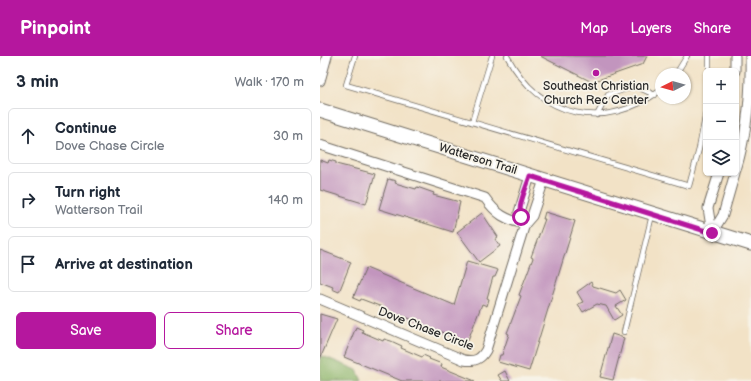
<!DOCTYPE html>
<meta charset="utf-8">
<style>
:root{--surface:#fff;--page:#f6f6f7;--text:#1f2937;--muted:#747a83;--line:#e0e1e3;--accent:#b5179e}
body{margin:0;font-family:"Balsamiq Sans",sans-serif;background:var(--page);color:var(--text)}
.controls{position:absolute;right:12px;top:12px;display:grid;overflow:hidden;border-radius:6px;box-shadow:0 1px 3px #0004}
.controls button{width:36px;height:36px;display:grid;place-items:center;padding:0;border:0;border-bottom:1px solid var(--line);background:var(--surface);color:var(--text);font:20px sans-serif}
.compass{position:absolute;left:335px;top:12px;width:36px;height:36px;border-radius:50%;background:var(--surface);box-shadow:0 1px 3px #0004;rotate:265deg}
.stop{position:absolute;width:12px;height:12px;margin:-9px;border:3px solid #b5179e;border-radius:50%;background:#fff}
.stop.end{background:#b5179e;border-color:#fff;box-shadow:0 1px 4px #0008}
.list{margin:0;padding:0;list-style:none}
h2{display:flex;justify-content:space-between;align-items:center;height:52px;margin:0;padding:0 16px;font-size:17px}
h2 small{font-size:13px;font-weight:400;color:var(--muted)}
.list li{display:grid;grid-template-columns:26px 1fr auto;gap:12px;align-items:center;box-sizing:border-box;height:56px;margin:0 8px 8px;padding:0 8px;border:1px solid var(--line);border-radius:6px}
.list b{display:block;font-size:15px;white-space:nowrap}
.list p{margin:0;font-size:13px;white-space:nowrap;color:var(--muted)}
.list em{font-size:13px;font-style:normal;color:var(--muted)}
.actions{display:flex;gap:8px;padding:12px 16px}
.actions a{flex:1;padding:9px 0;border:1px solid var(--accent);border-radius:6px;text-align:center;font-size:14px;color:var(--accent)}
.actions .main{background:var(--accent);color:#fff}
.icon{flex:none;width:22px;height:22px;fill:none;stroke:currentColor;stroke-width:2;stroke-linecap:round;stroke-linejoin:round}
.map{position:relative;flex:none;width:431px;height:325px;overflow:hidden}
header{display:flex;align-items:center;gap:24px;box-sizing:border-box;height:56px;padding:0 20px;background:var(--accent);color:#fff}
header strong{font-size:19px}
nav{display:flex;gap:22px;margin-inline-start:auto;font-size:14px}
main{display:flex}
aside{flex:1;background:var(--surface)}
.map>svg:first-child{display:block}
</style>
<header>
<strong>Pinpoint</strong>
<nav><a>Map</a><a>Layers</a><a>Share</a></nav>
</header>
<main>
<aside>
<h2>3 min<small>Walk · 170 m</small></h2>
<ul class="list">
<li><svg class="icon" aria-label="ahead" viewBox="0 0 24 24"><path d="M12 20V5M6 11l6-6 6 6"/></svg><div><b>Continue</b><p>Dove Chase Circle</p></div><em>30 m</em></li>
<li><svg class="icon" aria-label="right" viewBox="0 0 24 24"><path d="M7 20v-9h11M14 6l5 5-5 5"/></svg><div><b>Turn right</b><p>Watterson Trail</p></div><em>140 m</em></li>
<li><svg class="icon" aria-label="arrive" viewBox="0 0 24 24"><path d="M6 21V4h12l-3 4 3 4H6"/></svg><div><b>Arrive at destination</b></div></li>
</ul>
<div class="actions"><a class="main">Save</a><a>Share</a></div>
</aside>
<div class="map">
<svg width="431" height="325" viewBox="0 0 431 325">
<rect width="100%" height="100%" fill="#f7f3e8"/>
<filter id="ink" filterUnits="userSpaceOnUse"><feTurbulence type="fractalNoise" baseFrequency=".025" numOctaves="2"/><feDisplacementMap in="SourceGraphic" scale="8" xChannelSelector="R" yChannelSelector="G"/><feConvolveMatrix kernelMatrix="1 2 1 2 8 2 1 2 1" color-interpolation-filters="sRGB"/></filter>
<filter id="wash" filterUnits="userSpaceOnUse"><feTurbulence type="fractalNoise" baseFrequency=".012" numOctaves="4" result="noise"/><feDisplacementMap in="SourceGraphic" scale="16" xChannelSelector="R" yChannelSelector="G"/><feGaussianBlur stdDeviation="0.9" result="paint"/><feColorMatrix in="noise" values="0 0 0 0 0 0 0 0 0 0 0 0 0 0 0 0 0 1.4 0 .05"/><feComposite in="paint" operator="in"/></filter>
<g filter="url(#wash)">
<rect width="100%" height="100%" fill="#f2e2c6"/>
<!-- forest -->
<path fill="#8db56b" stroke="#5c704b" d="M 0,299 L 37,314 L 42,325 L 0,325 Z"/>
<g id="blocks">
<!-- building -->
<g fill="#c295be">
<path d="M 220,0 L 327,0 L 323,8 L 272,26 Z"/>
<path d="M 0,104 L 8,107 L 9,104 L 16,106 L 16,108 L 55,118 L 46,148 L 0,134 Z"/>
<path d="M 68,123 L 76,125 L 75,127 L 96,133 L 97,131 L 114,137 L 113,139 L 140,146 L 133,176 L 59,153 Z"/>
<path d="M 225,156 L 255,165 L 209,315 L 178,306 L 180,299 L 182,299 L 189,278 L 187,277 L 201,240 L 199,239 L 213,202 L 211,201 L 225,163 L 223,163 Z"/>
<path d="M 162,157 L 178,181 L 175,183 L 180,190 L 159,206 L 137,176 Z"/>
<path d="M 0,194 L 31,206 L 19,236 L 12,233 L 13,231 L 0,226 Z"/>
<path d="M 147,205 L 178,214 L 175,221 L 173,221 L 167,242 L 169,243 L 167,250 L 162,248 L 146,289 L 139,286 L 140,284 L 119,275 L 118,278 L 100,269 L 101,267 L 80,259 L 80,261 L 73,258 L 61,253 L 62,251 L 41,243 L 40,245 L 33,242 L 46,212 L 134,249 Z"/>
<path d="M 271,226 L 273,230 L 296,237 L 300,234 L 306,244 L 296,250 L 302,259 L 294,264 L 286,250 L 277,248 L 263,256 L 258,248 L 263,246 L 257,236 Z"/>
<path d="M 0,258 L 17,263 L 0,303 Z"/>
<path d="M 36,271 L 43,274 L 42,276 L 63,285 L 64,283 L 71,285 L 82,290 L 81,292 L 102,301 L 103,299 L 110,302 L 109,303 L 122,308 L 121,311 L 155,325 L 82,325 L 24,301 Z"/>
<path d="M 292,278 L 304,282 L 293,324 L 280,321 Z"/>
<path d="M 185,315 L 190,325 L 182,325 L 178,319 Z"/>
</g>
</g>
</g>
<g filter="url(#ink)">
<use href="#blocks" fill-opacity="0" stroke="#716b61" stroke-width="1"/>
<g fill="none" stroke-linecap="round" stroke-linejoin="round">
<!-- lane casing -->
<g stroke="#716b61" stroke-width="6">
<g id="lane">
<path d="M 35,0 L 26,29 L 369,130 L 379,93 L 386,56"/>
<path d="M 187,0 C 221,63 284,76 341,34"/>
<path d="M 389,15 L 389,0"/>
<path d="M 356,18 L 367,0"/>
<path d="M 277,59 L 288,39 L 315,30 L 335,39"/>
<path d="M 152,66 L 172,0"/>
<path d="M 304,276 L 332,159"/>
</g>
</g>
<!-- street casing -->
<g stroke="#716b61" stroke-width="11">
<g id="street">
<path d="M 415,0 L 415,15"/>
<path d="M 0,25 L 7,0"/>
<path d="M 0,89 L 165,142 C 176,158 186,164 205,168 L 166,294 C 161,303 155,306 144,304 L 0,243"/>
<path d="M 416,114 C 427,77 431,39 430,0"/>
<path d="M 210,120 L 199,156 L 205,168 L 212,160 L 224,124"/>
<path d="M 392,177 L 403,159 L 415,117"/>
<path d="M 392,177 L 388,152 L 399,117"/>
</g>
</g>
<!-- secondary casing -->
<g stroke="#716b61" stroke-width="15">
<path id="secondary" d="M 0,54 L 431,188"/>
</g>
<!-- lane -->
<use href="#lane" stroke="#fff" stroke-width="4.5"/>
<!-- street -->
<use href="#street" stroke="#fff" stroke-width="9"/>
<!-- secondary -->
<use href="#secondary" stroke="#fff" stroke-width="13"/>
</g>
</g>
<g fill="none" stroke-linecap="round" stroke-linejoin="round" filter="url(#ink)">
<!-- route -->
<path stroke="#b5179e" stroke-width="5" d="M 201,161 C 197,149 207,131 210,120 L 392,177"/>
</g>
<!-- markers -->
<circle fill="#b5179e" stroke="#f7f3e8" stroke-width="1.5" cx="276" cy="17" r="4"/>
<g text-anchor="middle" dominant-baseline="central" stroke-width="3.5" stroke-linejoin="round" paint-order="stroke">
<!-- poi labels -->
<g font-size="12" fill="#2b2b2b" stroke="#f7f3e8">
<text x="276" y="30">Southeast Christian<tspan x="276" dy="14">Church Rec Center</tspan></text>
</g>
<!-- street labels -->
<g font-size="12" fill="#2b2b2b" stroke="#f7f3e8">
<text transform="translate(158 103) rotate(17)">Watterson Trail</text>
<text transform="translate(106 273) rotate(21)">Dove Chase Circle</text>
</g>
</g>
</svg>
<div class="controls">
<button>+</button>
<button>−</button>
<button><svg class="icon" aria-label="layers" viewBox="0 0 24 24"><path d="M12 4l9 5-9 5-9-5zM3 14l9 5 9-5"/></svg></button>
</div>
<svg class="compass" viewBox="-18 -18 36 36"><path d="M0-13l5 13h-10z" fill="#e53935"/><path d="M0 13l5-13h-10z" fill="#747a83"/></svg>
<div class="stop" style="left:201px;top:161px"></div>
<div class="stop end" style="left:392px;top:177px"></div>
</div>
</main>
